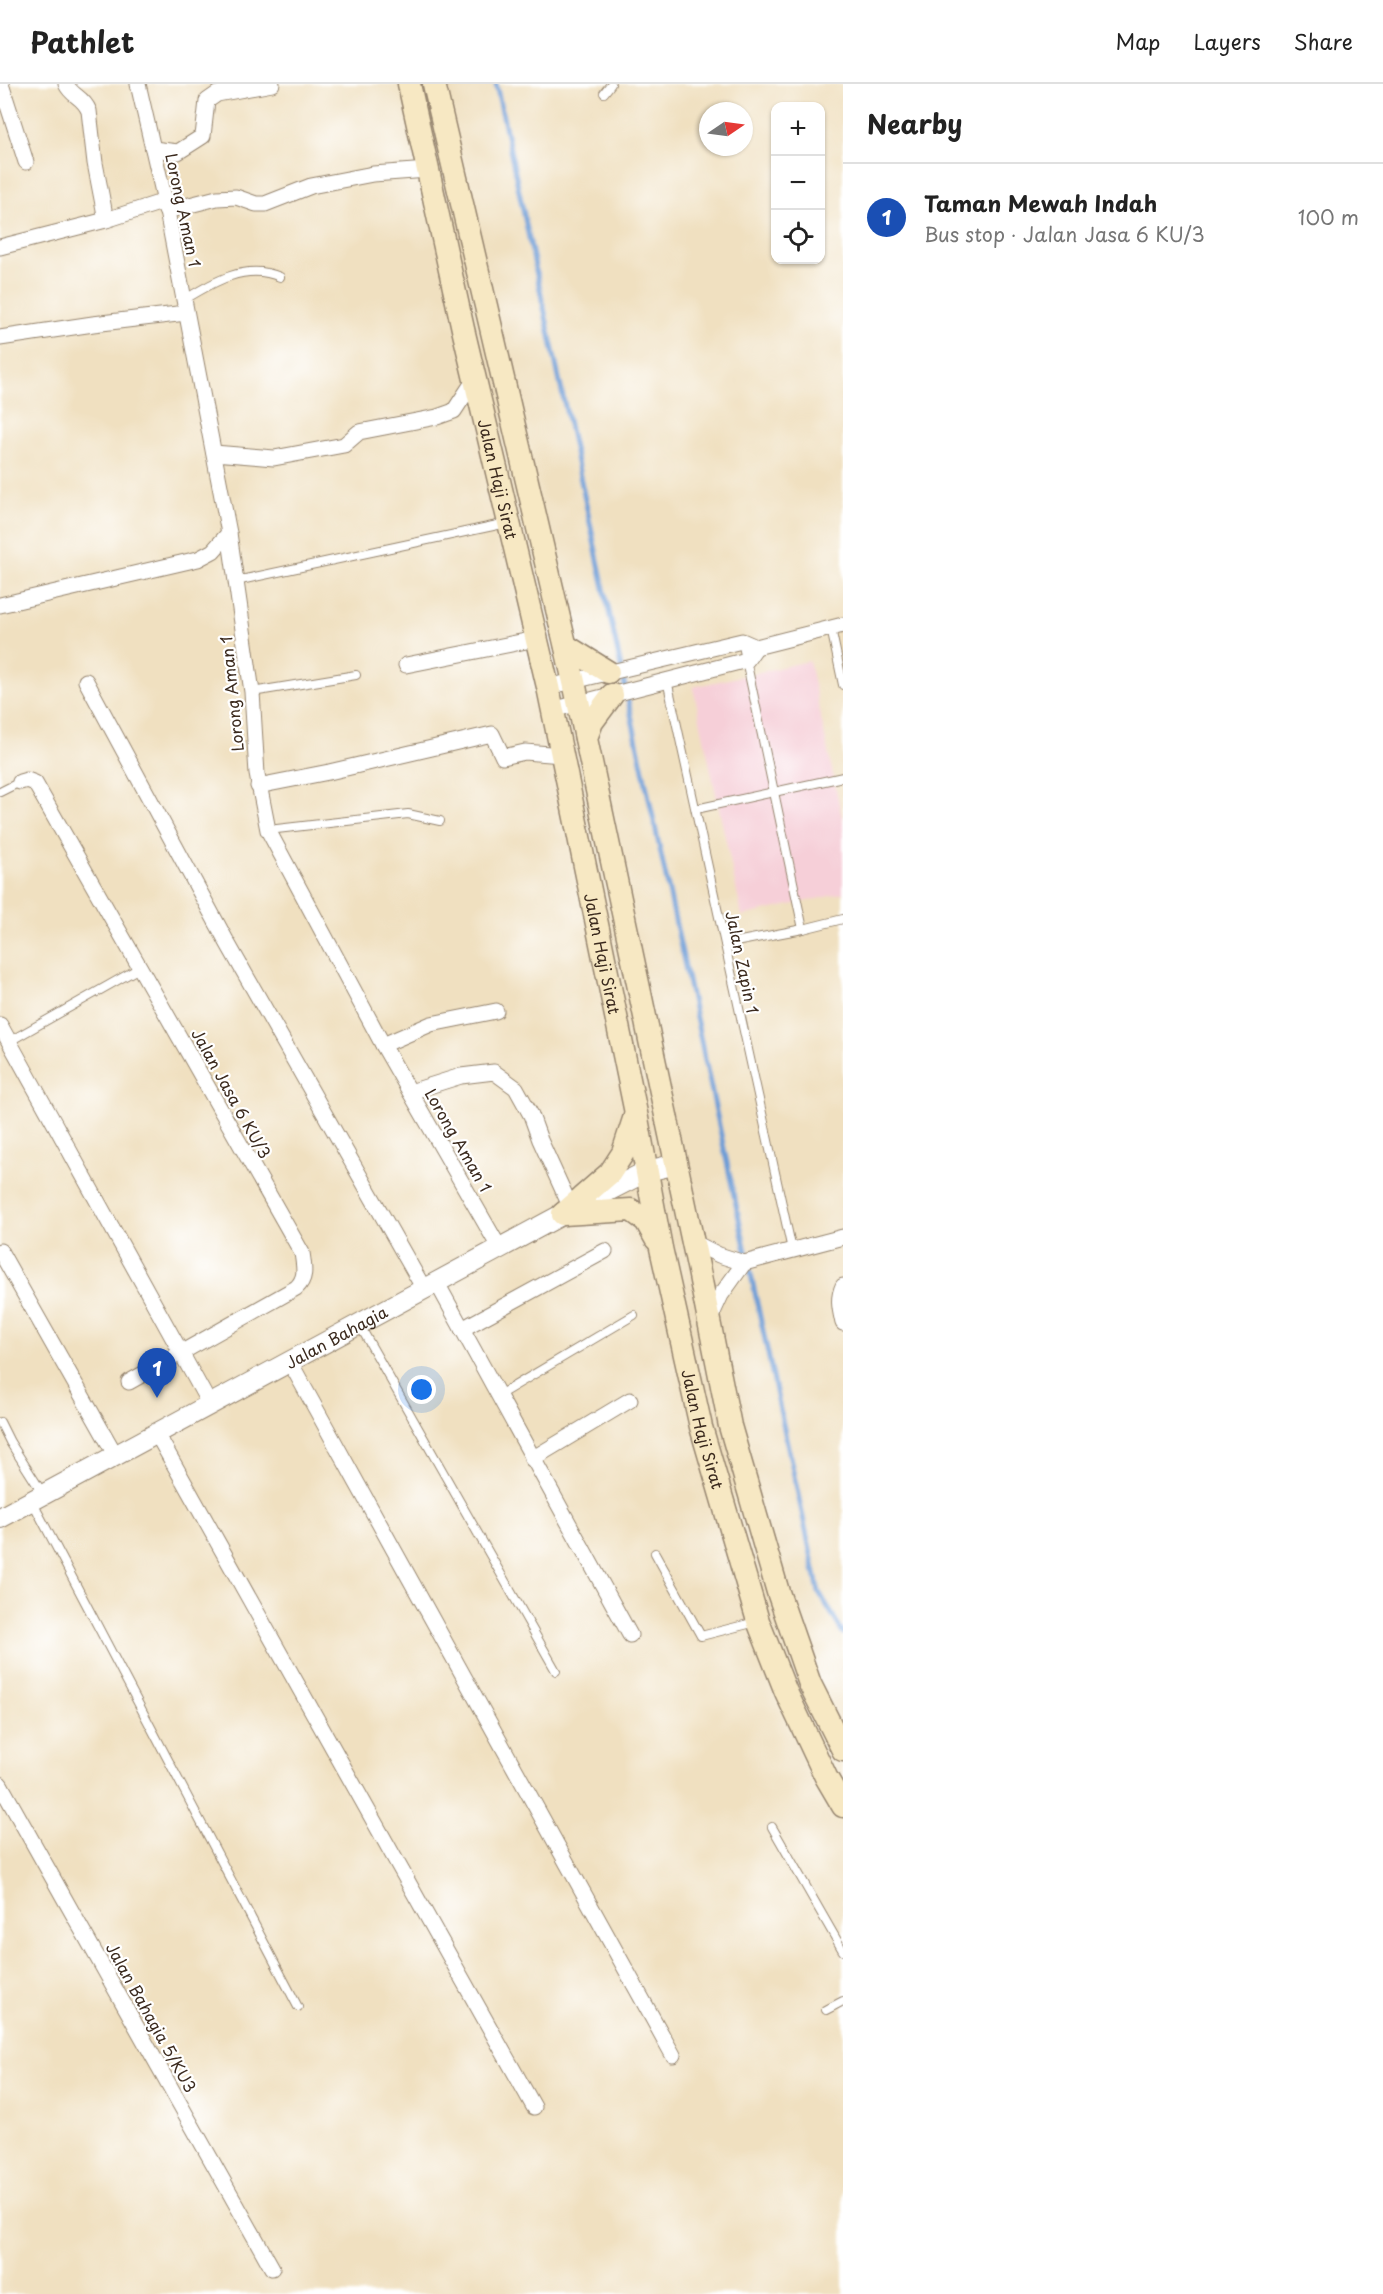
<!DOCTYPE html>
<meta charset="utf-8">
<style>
:root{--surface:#fff;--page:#f6f6f6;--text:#222;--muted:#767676;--line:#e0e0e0;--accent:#b5179e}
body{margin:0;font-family:"Playpen Sans",sans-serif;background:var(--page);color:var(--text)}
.controls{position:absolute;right:18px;top:18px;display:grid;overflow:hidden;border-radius:12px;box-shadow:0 2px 4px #0004}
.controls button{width:54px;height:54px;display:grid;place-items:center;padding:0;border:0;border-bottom:2px solid var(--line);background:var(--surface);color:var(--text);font:30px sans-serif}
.compass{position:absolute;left:699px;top:18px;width:54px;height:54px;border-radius:50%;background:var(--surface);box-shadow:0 2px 4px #0004;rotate:77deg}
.you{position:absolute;left:422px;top:1306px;width:21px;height:21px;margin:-15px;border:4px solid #fff;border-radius:50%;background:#1a73e8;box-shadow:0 0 0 9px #1a73e833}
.badge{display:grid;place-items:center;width:39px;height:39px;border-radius:50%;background:var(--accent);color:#fff;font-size:20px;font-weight:700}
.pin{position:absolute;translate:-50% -50px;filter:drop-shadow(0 2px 3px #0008)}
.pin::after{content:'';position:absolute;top:32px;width:21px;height:18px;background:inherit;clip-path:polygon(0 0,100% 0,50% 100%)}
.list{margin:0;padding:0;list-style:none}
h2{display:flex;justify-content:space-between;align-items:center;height:78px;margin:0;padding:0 24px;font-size:26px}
h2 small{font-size:20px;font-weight:400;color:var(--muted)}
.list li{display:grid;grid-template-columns:39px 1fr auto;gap:18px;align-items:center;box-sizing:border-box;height:108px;padding:0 24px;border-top:2px solid var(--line)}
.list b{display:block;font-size:22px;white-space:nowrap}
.list p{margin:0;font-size:20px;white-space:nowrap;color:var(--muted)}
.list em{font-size:20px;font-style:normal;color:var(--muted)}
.icon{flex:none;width:33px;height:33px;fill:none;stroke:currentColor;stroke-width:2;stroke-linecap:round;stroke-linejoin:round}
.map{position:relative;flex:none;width:843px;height:2210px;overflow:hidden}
header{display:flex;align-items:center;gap:36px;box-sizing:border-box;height:84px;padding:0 30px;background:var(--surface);border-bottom:2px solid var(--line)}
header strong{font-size:28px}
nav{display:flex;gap:33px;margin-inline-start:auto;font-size:21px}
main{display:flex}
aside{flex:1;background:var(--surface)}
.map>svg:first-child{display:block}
</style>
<header>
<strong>Pathlet</strong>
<nav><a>Map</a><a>Layers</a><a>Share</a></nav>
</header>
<main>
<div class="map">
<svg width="843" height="2210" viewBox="0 0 843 2210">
<rect width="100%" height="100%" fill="#fff"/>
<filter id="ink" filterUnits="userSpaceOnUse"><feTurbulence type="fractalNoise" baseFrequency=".0167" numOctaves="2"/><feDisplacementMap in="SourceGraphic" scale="12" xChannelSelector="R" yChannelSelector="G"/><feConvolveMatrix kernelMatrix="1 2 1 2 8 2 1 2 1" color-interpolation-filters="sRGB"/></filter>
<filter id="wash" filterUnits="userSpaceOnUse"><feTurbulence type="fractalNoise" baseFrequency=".008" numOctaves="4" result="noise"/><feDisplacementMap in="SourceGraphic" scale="24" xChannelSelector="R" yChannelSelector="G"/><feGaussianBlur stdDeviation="1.35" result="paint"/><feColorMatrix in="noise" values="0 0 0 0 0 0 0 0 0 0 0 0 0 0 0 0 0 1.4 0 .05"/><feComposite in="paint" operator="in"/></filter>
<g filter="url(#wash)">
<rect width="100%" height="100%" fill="#f0e0c0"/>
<!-- built -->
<path fill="#f6cfd8" d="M 809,577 L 843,738 L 843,809 L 742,832 L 693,603 Z"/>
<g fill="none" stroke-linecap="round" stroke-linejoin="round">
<!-- stream -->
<path stroke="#6c9cd6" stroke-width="5" d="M 496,0 L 819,1508 L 843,1549"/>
</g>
</g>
<g filter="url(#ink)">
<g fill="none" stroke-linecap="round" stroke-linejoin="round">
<!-- service casing -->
<g stroke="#96856f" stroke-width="10">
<g id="service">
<path d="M 604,9 L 611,0"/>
<path d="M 184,216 C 213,198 246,178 280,193"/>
<path d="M 236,497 L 507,439"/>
<path d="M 831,544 L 843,601"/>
<path d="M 742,557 L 803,845"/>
<path d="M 667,596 L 792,1166"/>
<path d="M 252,608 L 356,591"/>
<path d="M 0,708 L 20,698"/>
<path d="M 696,725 L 843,693"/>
<path d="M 268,746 L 408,730 L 440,737"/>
<path d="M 725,860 L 803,845 L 843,835"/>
<path d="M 10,957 L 141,883"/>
<path d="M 360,1242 L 556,1587"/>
<path d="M 499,1311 L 634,1231"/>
<path d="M 0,1338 L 10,1358 L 43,1410"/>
<path d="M 33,1419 L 298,1923"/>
<path d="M 655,1469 L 701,1552 L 756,1538"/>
<path d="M 772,1743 L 843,1867"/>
<path d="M 826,1926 L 843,1917"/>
</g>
</g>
<!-- minor casing -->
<g stroke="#96856f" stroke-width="17">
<g id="minor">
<path d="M 1,0 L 26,78"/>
<path d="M 66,0 C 72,13 83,12 89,27 L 95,79 L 106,136"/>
<path d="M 138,0 L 165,117 L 229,449 L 252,608 L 257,690 L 268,746 L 383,961 L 500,1165"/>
<path d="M 153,65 L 178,68 L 203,52 L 207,17 L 217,10 L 272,0"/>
<path d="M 166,127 L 217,114 L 236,113 L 256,120 L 265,120 L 311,102 L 373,90 L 428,86"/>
<path d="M 0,163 L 106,136 L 165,117"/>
<path d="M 0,254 L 93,240 L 186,229"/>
<path d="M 214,369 L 274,374 L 344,361 L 359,348 L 437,333 L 454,327 L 475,295"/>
<path d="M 0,521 L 198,475 L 213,467 L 229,449"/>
<path d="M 406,581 L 536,555"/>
<path d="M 86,597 L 228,860 L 424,1205"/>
<path d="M 548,603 L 742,557 L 756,563 L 843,541"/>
<path d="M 552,626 L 747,576 L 756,563"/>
<path d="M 20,698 L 27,696 L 35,699 L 302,1169 C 304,1183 307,1194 296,1204 L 129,1298"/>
<path d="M 258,702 L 329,688 L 492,650 L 503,673 L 525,668 L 562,671"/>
<path d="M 0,941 L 210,1321"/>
<path d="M 383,961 L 431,940 L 496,927"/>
<path d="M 410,1008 L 461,992 L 494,988 L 516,1004 L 531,1031 L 540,1056 L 571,1124"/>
<path d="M 693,1158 L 719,1171 L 744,1179 L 843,1153"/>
<path d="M 0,1167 L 116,1372"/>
<path d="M 437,1199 L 630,1551"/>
<path d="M 843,1202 C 837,1215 840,1225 843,1239"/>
<path d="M 709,1237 L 721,1211 L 744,1179"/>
<path d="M 462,1245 L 605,1167"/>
<path d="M 290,1278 L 673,1971"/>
<path d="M 157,1350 L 534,2023"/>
<path d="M 532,1375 L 630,1316"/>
<path d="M 0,1700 L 272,2184"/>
</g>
</g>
<!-- tertiary casing -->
<g stroke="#96856f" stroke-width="22">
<g id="tertiary">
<path id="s1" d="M 0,1434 L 563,1130 L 647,1087 L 677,1080"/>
</g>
</g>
<!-- secondary casing -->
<g stroke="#96856f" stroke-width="25">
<g id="secondary">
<path id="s2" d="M 409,0 L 463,245 L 548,603 L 636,1029 L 661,1164 L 701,1343 L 758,1537 L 786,1608 L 826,1693 L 843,1722"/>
<path d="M 434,0 L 574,598 L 699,1187 L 730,1342 L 778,1508 L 810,1600 L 843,1666"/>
<path d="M 566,562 L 608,588"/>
<path d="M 586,654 L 592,638 L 612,611"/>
<path d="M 563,1130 L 610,1089 L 623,1069 L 635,1032"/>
<path d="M 563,1130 L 631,1126 L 646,1137 L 656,1155"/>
</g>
</g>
<!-- service -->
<use href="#service" stroke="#fff" stroke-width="8"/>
<!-- minor -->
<use href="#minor" stroke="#fff" stroke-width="15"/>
<!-- tertiary -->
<use href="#tertiary" stroke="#fff" stroke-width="20"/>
<!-- secondary -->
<use href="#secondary" stroke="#f7e8c3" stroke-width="22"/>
</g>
</g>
<g text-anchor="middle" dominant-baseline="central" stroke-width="4.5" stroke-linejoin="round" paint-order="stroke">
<!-- street labels -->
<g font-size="16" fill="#3b2a1e" stroke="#fff">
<text transform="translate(184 126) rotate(78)">Lorong Aman 1</text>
<text stroke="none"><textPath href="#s2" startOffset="405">Jalan Haji Sirat</textPath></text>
<text transform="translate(231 610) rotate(-96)">Lorong Aman 1</text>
<text stroke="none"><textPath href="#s2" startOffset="891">Jalan Haji Sirat</textPath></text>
<text transform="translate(743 878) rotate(78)">Jalan Zapin 1</text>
<text transform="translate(232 1009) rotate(61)">Jalan Jasa 6 KU/3</text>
<text transform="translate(459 1056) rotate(60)">Lorong Aman 1</text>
<text stroke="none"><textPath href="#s1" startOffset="382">Jalan Bahagia</textPath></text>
<text stroke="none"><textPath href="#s2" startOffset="1377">Jalan Haji Sirat</textPath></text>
<text transform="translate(152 1933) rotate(61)">Jalan Bahagia 5/KU3</text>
</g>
</g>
</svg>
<div class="controls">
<button>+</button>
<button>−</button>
<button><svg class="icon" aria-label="locate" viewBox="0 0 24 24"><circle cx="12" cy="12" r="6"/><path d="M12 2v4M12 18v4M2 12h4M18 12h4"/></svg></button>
</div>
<svg class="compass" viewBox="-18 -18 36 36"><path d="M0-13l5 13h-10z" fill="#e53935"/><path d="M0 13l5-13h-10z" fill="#767676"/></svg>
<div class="you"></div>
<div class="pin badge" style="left:157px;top:1314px;background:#1a4fb4">1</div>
</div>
<aside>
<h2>Nearby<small></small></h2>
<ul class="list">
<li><span class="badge" style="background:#1a4fb4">1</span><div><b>Taman Mewah Indah</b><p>Bus stop · Jalan Jasa 6 KU/3</p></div><em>100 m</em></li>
</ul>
</aside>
</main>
